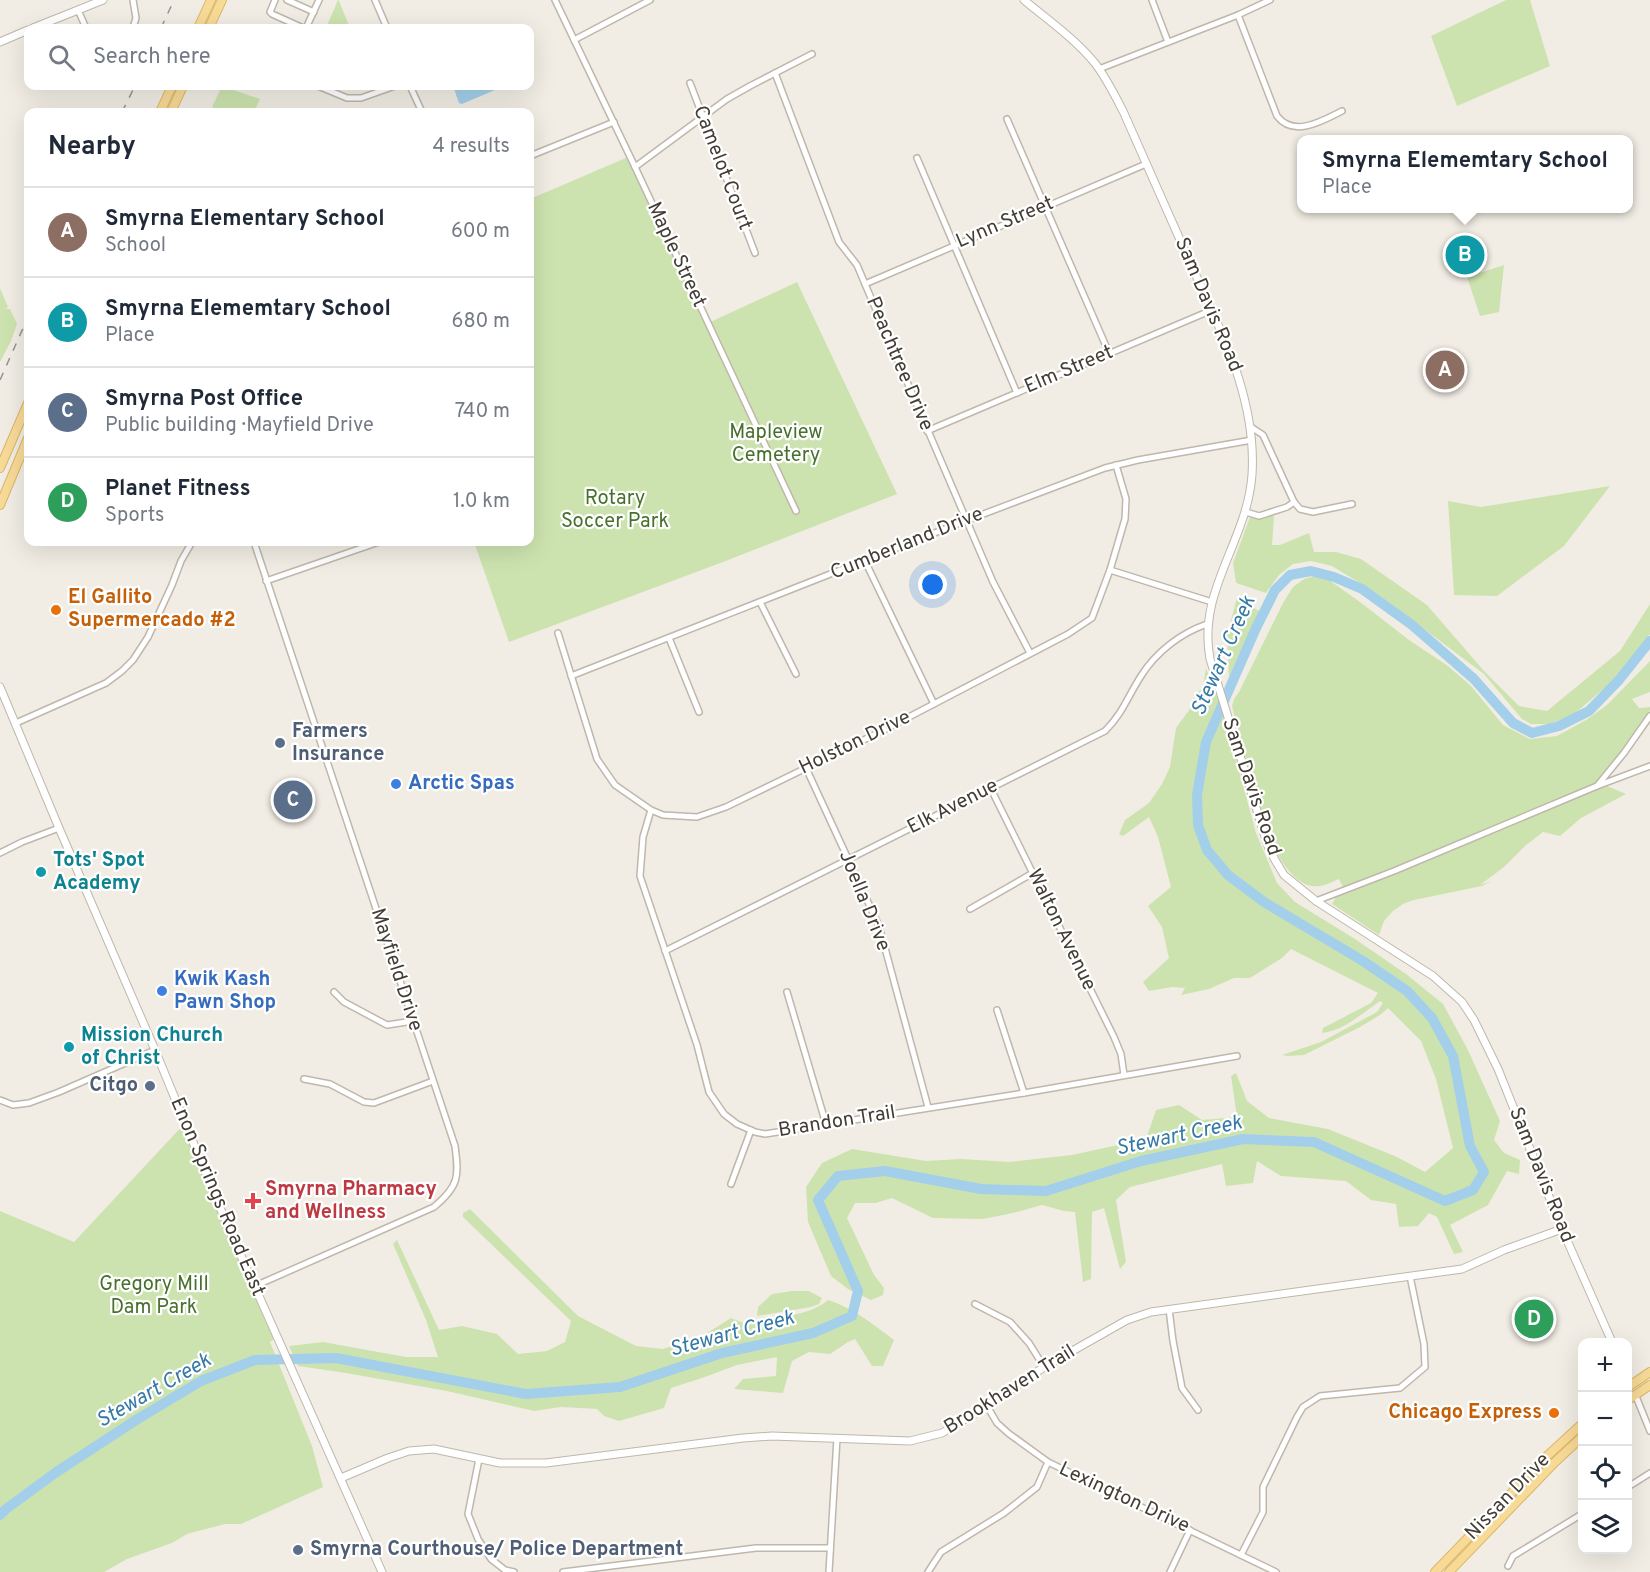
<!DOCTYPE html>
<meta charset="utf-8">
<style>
:root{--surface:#fff;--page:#f2f2f3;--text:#1f2937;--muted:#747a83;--line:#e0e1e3;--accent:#ec3b20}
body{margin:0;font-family:Overpass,sans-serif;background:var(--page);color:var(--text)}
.controls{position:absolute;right:18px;bottom:18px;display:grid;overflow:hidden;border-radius:12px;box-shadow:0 6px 24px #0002}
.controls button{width:54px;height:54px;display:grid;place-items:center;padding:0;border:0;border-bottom:2px solid var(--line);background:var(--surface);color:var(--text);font:30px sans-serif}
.you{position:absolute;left:933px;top:585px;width:21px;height:21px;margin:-15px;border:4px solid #fff;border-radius:50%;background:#1a73e8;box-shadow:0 0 0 9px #1a73e833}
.badge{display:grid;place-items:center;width:39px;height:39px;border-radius:50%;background:var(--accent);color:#fff;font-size:20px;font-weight:700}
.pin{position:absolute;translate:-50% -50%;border:3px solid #fff;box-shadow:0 2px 6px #0006}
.popup{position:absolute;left:1297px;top:135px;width:336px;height:78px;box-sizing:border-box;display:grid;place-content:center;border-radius:12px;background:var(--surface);filter:drop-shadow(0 2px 4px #0005);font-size:20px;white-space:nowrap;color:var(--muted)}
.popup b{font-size:22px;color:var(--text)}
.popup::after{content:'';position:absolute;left:50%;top:100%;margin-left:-12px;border:12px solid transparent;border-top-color:var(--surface)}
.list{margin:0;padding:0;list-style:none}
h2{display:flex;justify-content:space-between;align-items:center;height:78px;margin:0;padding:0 24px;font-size:26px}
h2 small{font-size:20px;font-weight:400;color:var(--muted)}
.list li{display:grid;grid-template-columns:39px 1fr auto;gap:18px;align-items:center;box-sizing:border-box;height:90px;padding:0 24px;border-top:2px solid var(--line)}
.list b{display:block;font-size:22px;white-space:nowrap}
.list p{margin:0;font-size:20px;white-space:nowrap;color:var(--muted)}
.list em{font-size:20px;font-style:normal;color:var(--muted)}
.icon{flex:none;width:33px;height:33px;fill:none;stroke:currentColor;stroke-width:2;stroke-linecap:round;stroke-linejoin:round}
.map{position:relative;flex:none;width:1650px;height:1572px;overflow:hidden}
.search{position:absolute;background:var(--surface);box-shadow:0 6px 24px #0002;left:24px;top:24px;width:510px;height:66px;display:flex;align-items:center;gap:15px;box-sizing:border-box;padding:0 21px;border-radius:12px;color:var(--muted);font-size:22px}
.panel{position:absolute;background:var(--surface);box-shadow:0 6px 24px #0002;left:24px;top:108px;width:510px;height:438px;border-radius:12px}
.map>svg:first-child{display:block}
</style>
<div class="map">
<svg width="1650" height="1572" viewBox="0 0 1650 1572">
<rect width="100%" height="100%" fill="#f1ede4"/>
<!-- green -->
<g fill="#cde3af">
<path d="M 338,0 L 339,1 L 350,28 L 326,28 Z"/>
<path d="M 1506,0 L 1530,0 L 1550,66 L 1457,106 L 1431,36 Z"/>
<path d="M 222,86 L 260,99 L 254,112 L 221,112 L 212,107 Z"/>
<path d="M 628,157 L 706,324 L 797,282 L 897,494 L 723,562 L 509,642 L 474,542 L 530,542 L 530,199 Z"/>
<path d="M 1504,265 L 1499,312 L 1480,316 L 1467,277 Z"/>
<path d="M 0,288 L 8,307 L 6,309 L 10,309 L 17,324 L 11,341 L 0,362 Z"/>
<path d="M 1610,486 L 1564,546 L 1497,596 L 1454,595 L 1448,501 L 1481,507 Z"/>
<path d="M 1274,516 L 1272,545 L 1280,545 L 1309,533 L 1314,552 L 1336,552 L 1361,559 L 1427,605 L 1484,671 L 1519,706 L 1547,711 L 1620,651 L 1650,604 L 1650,634 L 1621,674 L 1573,715 L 1549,724 L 1531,724 L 1522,719 L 1484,674 L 1376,593 L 1332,566 L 1311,561 L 1293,564 L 1279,575 L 1266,593 L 1236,583 L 1233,563 L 1250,517 Z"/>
<path d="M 1315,576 L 1329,580 L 1360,602 L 1409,640 L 1448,666 L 1471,686 L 1503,725 L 1530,739 L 1557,736 L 1586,720 L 1607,705 L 1650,661 L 1650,692 L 1632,699 L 1639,708 L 1650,707 L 1650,710 C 1641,728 1614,767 1599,780 C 1585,792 1564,797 1547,803 L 1554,805 L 1597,786 L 1607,786 L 1626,794 L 1581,818 L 1560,836 L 1543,832 L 1525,846 L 1504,867 L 1480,885 L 1492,881 L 1482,886 L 1414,900 L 1403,904 L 1393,911 L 1384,921 L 1379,935 L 1332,904 L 1336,897 L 1345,891 L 1339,879 C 1326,885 1314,891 1300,881 C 1292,876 1284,865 1279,857 C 1269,838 1264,816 1257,796 C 1248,766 1239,736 1232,706 L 1234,699 L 1239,692 L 1283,603 L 1293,587 L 1304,579 Z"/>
<path d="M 1237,598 L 1259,611 L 1229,677 L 1227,635 Z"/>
<path d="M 1206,668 L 1224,715 L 1256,833 L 1277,883 L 1295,902 L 1355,939 L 1406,974 L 1443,1004 L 1468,1050 L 1500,1121 L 1494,1140 L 1504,1153 L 1520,1160 L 1519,1174 L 1507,1171 L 1488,1205 L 1450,1225 L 1463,1252 L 1454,1254 L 1437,1217 L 1429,1213 L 1418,1226 L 1399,1227 L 1396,1204 L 1371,1200 L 1346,1181 L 1281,1176 L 1257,1161 L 1253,1183 L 1226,1186 L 1222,1164 L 1130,1187 L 1116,1200 L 1126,1262 L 1120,1269 L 1104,1208 L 1092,1212 L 1091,1279 L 1083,1282 L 1075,1212 L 1064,1211 L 1042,1205 L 1013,1213 L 983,1219 L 933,1218 L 892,1198 L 876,1203 L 855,1203 L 847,1218 L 874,1275 L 884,1288 L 883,1295 L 871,1300 L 848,1289 L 831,1276 L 808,1222 L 806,1187 L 822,1163 L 852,1149 L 926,1161 L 961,1159 L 1010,1162 L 1072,1155 L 1146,1139 L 1156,1110 L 1179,1105 L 1202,1120 L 1237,1117 L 1231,1076 L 1236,1073 L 1247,1101 L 1269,1118 L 1328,1129 L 1397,1157 L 1425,1172 L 1453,1148 L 1436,1079 L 1421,1041 L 1388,1008 L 1380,1015 L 1360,1027 L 1304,1055 L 1287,1056 L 1282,1055 L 1321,1042 L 1377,1012 L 1383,1003 L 1380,1001 C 1363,1013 1343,1031 1322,1033 L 1323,1028 L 1371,1003 L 1378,993 L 1291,949 L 1282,958 L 1250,978 L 1234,978 L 1209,989 L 1181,995 L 1185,988 L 1172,987 L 1149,991 L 1143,982 L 1169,958 L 1162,927 L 1148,906 L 1171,887 L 1158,837 L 1149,817 L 1123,836 L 1119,834 L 1125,820 L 1149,803 L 1162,784 L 1170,767 L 1176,728 L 1192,706 L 1196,693 L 1204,688 L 1204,681 Z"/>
<path d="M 185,1123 L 277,1337 L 270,1342 L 312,1446 L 323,1487 L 241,1524 L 225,1524 L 187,1534 L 172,1543 L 127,1559 L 104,1572 L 0,1572 L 0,1211 L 74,1242 Z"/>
<path d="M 470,1209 L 578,1316 L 636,1346 L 663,1349 L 704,1335 L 731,1318 L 749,1325 C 774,1315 807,1318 828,1300 C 853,1308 873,1324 894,1340 L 883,1366 L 872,1366 L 855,1339 L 848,1342 L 830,1354 L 809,1352 L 792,1361 L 783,1393 L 734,1389 L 743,1379 L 776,1376 L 777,1357 L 737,1365 L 702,1378 L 671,1388 L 664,1408 L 619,1421 L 604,1416 L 597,1409 L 561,1407 L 534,1411 L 447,1391 L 346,1373 L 298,1366 L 289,1346 L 323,1342 L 406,1357 L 438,1357 L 426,1320 L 393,1244 L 397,1240 L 439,1330 L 462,1326 L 497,1334 L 518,1354 L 547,1351 L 565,1342 L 571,1321 L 463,1217 L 463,1213 Z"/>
<path d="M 792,1291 L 809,1291 L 822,1298 L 819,1304 L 811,1307 L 757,1316 L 758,1307 L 772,1294 Z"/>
</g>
<!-- water -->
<path fill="#a3cfeb" d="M 453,86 L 497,86 L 495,90 L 462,104 L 459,103 Z"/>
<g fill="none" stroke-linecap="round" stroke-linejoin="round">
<!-- river -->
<path stroke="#a3cfeb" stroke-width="10" d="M 0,1515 L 6,1509 L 55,1473 L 136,1420 L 201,1381 L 255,1360 L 336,1358 L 526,1394 L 620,1387 L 722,1353 L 813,1333 L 852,1316 L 858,1291 L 818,1200 L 838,1176 L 885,1171 L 981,1189 L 1046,1191 L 1141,1161 L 1243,1139 L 1314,1142 L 1445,1201 L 1473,1190 L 1484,1172 L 1470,1146 L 1453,1056 L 1432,1018 L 1407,991 L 1363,961 L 1264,902 L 1228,875 L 1207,850 L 1198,825 L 1197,795 L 1206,742 L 1256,628 L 1275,590 L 1290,575 L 1311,571 L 1334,577 L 1362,589 L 1412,625 L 1474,679 L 1513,723 L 1532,733 L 1559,726 L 1589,711 L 1619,680 L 1650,641"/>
<!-- minor casing -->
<g stroke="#bfb7ab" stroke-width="8">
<g id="minor">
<path d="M 275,0 L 270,12 L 272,14 L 303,28"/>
<path d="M 287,0 L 314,12"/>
<path d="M 375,0 L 387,28"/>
<path d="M 555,0 L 635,167 L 796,511"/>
<path d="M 1152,0 L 1168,42"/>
<path d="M 78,10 L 86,28"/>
<path d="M 1238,15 L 1277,116 C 1294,138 1322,121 1342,111"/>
<path d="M 133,28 L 136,18 L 133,0"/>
<path d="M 306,28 L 319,0"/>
<path d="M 574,40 L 650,0"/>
<path d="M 1099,69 L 1238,15 L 1270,0"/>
<path d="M 775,73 L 839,242 L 857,265 L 865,284 L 993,582 L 1030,653"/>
<path d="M 690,83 L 755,253"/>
<path d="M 318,86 L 347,98 L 361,98 L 395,86"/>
<path d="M 410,86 L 422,112"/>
<path d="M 1007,119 L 1109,353"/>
<path d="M 530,156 L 614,122"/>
<path d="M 917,158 L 1017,393"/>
<path d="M 635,167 L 727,99 L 750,86 L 812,54"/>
<path d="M 865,284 L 1146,164"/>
<path d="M 1251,427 L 1263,435 L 1294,502 L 1300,509 L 1313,512 L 1352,504"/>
<path d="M 927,431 L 1212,310"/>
<path d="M 1246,512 L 1259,516 L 1287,507 L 1294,502"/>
<path d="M 254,542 L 455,1146 C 459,1177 459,1186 434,1207 L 255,1286"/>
<path d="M 865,561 L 934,704"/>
<path d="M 1110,570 L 1212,602"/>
<path d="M 266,581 L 379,542"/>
<path d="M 760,602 L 796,674"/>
<path d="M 558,633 L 597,759 L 615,785 L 651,810 L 663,815 L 697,817 L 726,807 L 884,730 L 1068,634 L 1092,618 L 1110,570 L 1125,519 L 1126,499 L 1116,465"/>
<path d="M 669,638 L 699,712"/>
<path d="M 571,676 L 965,521 L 1105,468 L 1138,460 L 1252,440"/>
<path d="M 1650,716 L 1624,753 L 1597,786 L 1650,766"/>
<path d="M 16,723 L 106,683 L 122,671 L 133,660 L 148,637 L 172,585 L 181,561 L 192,542"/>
<path d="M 806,768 L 879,926 L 928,1107"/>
<path d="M 990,787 L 1114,1037 L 1121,1054 L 1124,1075"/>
<path d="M 651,810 L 643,837 L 640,876 L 697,1045 L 709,1092 L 724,1114 L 737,1124 L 755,1132 L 765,1134 L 1024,1093 L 1237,1056"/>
<path d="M 0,853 L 22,842 L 59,828"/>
<path d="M 1316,901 L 1394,871 L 1597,786"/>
<path d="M 970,909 L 1033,873"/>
<path d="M 665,951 L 1105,731 C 1123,713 1128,696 1141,676 C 1156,652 1181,633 1207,624"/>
<path d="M 334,992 L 344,1002 L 387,1025 L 413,1021"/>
<path d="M 787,992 L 826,1124"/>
<path d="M 997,1010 L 1024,1093"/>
<path d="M 304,1079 L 330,1084 L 364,1102 L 374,1103 L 433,1081"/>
<path d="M 0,1100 L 13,1105 L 29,1103 L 59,1092 L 155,1050"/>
<path d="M 731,1184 L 751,1130"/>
<path d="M 975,1304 L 1010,1322 L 1029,1343 L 1044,1367"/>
<path d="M 1169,1309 L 1173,1341 L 1182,1388 L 1198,1410"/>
<path d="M 1635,1394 L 1650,1431"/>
<path d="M 987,1406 L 997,1423 L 1008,1433 L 1048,1462 L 1276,1572"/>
<path d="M 479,1459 L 468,1514 L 478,1539 L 491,1559 L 505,1570 L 514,1572"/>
<path d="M 1628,1487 L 1650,1473"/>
<path d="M 1241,1555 L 1263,1512 L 1263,1487 L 1297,1417 L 1303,1407 L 1320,1396 L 1400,1388 L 1425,1367 L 1424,1344 L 1410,1276"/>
<path d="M 1508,1566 L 1513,1556 L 1582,1514"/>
<path d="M 563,1572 L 756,1548 L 830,1548"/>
<path d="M 829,1572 L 837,1438"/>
<path d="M 928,1572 L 941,1552 L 1004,1513 L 1037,1487 L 1048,1462"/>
<path d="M 1170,1572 L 1190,1530"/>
</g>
</g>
<!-- tertiary casing -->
<g stroke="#bfb7ab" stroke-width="9">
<g id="tertiary">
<path d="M 1024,0 C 1048,20 1074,38 1094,62 C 1106,77 1114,94 1123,111 C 1145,160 1167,210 1189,260 C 1220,329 1257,398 1252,475 C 1247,542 1197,590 1210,659 L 1268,846 L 1275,860 L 1284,875 L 1316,901 L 1433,976 L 1462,1002 L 1474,1020 L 1498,1069 L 1562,1229 L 1612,1342"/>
<path d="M 33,28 L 103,0"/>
<path d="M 0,42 L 28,30"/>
<path d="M 0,687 L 59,828 L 155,1050 L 226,1222 L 382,1572"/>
<path d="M 341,1478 L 388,1458 L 409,1451 L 434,1449 L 500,1463 L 546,1463 L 743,1438 L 772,1436 L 910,1441 L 942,1433 L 987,1406 L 1044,1367 L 1127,1320 L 1151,1312 L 1462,1269 L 1504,1250 L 1562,1229"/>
</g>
</g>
<!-- primary casing -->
<g stroke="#dbb668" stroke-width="10">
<g id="primary">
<path d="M 198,28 L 211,0"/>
<path d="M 209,28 L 222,0"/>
<path d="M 160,112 L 172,86"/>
<path d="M 171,112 L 183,86"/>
<path d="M 0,468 L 28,403"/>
<path d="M 0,505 L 28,438"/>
<path d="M 1628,1387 L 1650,1372"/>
<path d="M 1628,1400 L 1650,1385"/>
<path d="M 1435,1572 L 1546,1457 L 1582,1424"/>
<path d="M 1449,1572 L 1555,1462 L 1582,1437"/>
</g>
</g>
<!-- minor -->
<use href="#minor" stroke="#fff" stroke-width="5"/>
<!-- tertiary -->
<use href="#tertiary" stroke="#fff" stroke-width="7"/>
<!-- primary -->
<use href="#primary" stroke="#f8da97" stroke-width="8"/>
<!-- rail -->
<g stroke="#949494" stroke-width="1.5" stroke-dasharray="8 8" stroke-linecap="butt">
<path d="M 161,28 L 174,0"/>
<path d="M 122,112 L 135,86"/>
<path d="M 0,380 L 28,317"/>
</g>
</g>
<!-- markers -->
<g fill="#e8710a" stroke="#fff" stroke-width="2">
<circle cx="56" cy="610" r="6"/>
<circle cx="1554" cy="1413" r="6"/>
</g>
<g fill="#5c6f8a" stroke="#fff" stroke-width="2">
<circle cx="280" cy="743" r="6"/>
<circle cx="150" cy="1086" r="6"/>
<circle cx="298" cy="1550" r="6"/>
</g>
<g fill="#3f7fe0" stroke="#fff" stroke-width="2">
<circle cx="396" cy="784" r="6"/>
<circle cx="162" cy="991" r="6"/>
</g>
<g fill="#0f9aa8" stroke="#fff" stroke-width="2">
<circle cx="41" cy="872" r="6"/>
<circle cx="69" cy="1047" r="6"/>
</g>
<path fill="#e0444e" stroke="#fff" stroke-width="2" d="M250 1192h6v6h6v6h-6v6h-6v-6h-6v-6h6z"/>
<g text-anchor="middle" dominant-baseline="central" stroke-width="4.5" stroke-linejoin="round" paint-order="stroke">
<!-- street labels -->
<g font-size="20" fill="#433d35" stroke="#fff">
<text transform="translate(722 168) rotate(69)">Camelot Court</text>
<text transform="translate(1005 223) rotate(-23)">Lynn Street</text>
<text transform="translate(676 255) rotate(65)">Maple Street</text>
<text transform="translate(1208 305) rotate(67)">Sam Davis Road</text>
<text transform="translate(899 364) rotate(67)">Peachtree Drive</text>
<text transform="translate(1069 370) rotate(-23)">Elm Street</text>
<text transform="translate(907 544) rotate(-22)">Cumberland Drive</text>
<text transform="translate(855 743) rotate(-26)">Holston Drive</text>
<text transform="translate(1251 787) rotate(71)">Sam Davis Road</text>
<text transform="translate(953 807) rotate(-27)">Elk Avenue</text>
<text transform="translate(864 901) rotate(68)">Joella Drive</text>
<text transform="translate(1061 930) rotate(64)">Walton Avenue</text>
<text transform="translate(396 970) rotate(72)">Mayfield Drive</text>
<text transform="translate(837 1122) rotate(-9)">Brandon Trail</text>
<text transform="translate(1541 1175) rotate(68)">Sam Davis Road</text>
<text transform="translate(217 1197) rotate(67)">Enon Springs Road East</text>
<text transform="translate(1010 1390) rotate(-32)">Brookhaven Trail</text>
<text transform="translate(1508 1497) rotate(-46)">Nissan Drive</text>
<text transform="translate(1124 1498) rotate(25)">Lexington Drive</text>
</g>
<!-- park labels -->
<g font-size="20" fill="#47702c" stroke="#fff">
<text x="776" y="433">Mapleview<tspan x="776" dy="23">Cemetery</tspan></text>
<text x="615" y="499">Rotary<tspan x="615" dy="23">Soccer Park</tspan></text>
<text x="154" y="1285">Gregory Mill<tspan x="154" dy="23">Dam Park</tspan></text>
</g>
<!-- food labels -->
<g font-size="20" font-weight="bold" fill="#c56008" stroke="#fff" text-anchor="start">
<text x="68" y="598">El Gallito<tspan x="68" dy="23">Supermercado #2</tspan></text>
<text x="1542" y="1413" text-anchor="end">Chicago Express</text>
</g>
<!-- service labels -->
<g font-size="20" font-weight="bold" fill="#4e5e75" stroke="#fff" text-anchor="start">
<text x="292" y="732">Farmers<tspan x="292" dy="23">Insurance</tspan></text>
<text x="138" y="1086" text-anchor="end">Citgo</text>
<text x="310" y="1550">Smyrna Courthouse/ Police Department</text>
</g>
<!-- shop labels -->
<g font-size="20" font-weight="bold" fill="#366cbe" stroke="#fff" text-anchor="start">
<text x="408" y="784">Arctic Spas</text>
<text x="174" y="980">Kwik Kash<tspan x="174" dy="23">Pawn Shop</tspan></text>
</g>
<!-- culture labels -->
<g font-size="20" font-weight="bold" fill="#0d838f" stroke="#fff" text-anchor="start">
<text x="53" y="861">Tots' Spot<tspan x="53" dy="23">Academy</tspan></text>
<text x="81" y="1036">Mission Church<tspan x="81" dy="23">of Christ</tspan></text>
</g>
<!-- health labels -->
<g font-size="20" font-weight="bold" fill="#be3a42" stroke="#fff" text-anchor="start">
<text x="265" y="1190">Smyrna Pharmacy<tspan x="265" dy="23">and Wellness</tspan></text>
</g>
<!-- water labels -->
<g font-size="21" font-style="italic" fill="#3579a7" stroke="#fff">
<text transform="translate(1224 656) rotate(-66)">Stewart Creek</text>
<text transform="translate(1179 1136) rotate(-12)">Stewart Creek</text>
<text transform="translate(732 1334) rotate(-15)">Stewart Creek</text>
<text transform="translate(154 1391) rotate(-30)">Stewart Creek</text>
</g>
</g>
</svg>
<div class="controls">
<button>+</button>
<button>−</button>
<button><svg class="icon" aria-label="locate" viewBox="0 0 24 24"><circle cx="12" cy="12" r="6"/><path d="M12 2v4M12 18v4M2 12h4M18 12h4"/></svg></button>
<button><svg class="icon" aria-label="layers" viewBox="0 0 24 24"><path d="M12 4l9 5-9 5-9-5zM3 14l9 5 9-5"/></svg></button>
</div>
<div class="you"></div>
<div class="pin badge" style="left:1445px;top:370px;background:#8d6e63">A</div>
<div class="pin badge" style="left:1465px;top:255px;background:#0f9aa8">B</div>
<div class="popup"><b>Smyrna Elememtary School</b>Place</div>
<div class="pin badge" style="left:293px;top:800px;background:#5c6f8a">C</div>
<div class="pin badge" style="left:1534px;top:1319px;background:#2e9e5b">D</div>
<div class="search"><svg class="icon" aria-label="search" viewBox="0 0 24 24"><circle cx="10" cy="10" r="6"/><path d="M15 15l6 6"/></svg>Search here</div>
<section class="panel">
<h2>Nearby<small>4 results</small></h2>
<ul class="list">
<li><span class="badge" style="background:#8d6e63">A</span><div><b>Smyrna Elementary School</b><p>School</p></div><em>600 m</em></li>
<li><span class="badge" style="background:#0f9aa8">B</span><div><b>Smyrna Elememtary School</b><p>Place</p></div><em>680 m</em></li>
<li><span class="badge" style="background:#5c6f8a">C</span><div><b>Smyrna Post Office</b><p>Public building · Mayfield Drive</p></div><em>740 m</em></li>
<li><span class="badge" style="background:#2e9e5b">D</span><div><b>Planet Fitness</b><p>Sports</p></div><em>1.0 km</em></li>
</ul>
</section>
</div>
